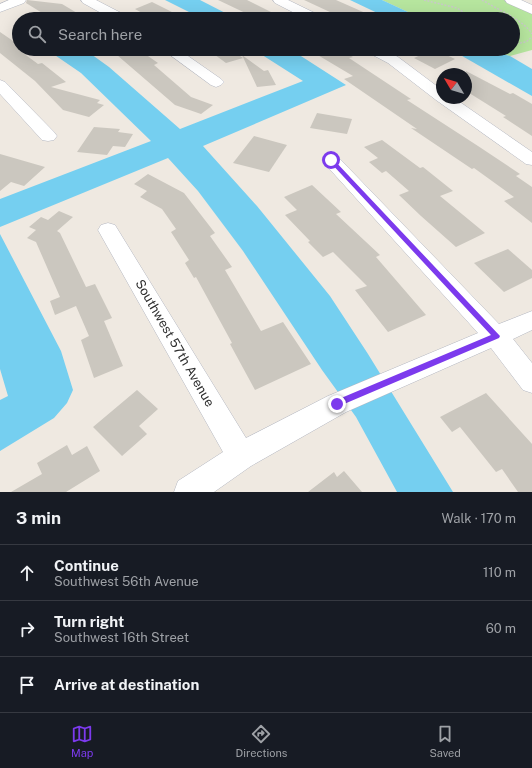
<!DOCTYPE html>
<meta charset="utf-8">
<style>
:root{--surface:#171b24;--page:#20242c;--text:#f1f3f6;--muted:#9ea1a6;--line:#363941;--accent:#7c3aed}
body{margin:0;font-family:"Public Sans",sans-serif;background:var(--page);color:var(--text)}
.compass{position:absolute;left:436px;top:68px;width:36px;height:36px;border-radius:50%;background:var(--surface);box-shadow:0 4px 16px #0002;rotate:308deg}
.stop{position:absolute;width:12px;height:12px;margin:-9px;border:3px solid #7c3aed;border-radius:50%;background:#fff}
.stop.end{background:#7c3aed;border-color:#fff;box-shadow:0 1px 4px #0008}
.list{margin:0;padding:0;list-style:none}
h2{display:flex;justify-content:space-between;align-items:center;height:52px;margin:0;padding:0 16px;font-size:17px}
h2 small{font-size:13px;font-weight:400;color:var(--muted)}
.list li{display:grid;grid-template-columns:26px 1fr auto;gap:12px;align-items:center;box-sizing:border-box;height:56px;padding:0 16px;border-top:1px solid var(--line)}
.list b{display:block;font-size:15px;white-space:nowrap}
.list p{margin:0;font-size:13px;white-space:nowrap;color:var(--muted)}
.list em{font-size:13px;font-style:normal;color:var(--muted)}
.icon{flex:none;width:22px;height:22px;fill:none;stroke:currentColor;stroke-width:2;stroke-linecap:round;stroke-linejoin:round}
.map{position:relative;flex:none;width:532px;height:492px;overflow:hidden}
.search{position:absolute;background:var(--surface);box-shadow:0 4px 16px #0002;left:12px;right:12px;top:12px;height:44px;display:flex;align-items:center;gap:10px;box-sizing:border-box;padding:0 14px;border-radius:22px;color:var(--muted);font-size:15px}
.sheet{height:220px;background:var(--surface)}
nav{display:flex;justify-content:space-around;align-items:center;box-sizing:border-box;height:56px;border-top:1px solid var(--line);background:var(--surface);font-size:11px;color:var(--muted)}
nav a{display:grid;justify-items:center;gap:2px}
nav .on{color:var(--accent)}
.map>svg:first-child{display:block}
</style>
<div class="map">
<svg width="532" height="492" viewBox="0 0 532 492">
<rect width="100%" height="100%" fill="#efe9e1"/>
<!-- green -->
<path fill="#b6e59e" d="M 382,0 L 504,0 L 532,14 L 532,50 L 510,56 L 483,49 L 513,49 L 513,19 L 423,19 Z"/>
<!-- water -->
<g fill="#75cff0">
<path d="M 165,0 L 200,0 L 237,19 L 203,19 Z"/>
<path d="M 350,0 L 382,0 L 423,19 L 390,19 Z"/>
<path d="M 46,49 L 84,49 L 109,67 L 180,129 L 303,81 L 253,49 L 290,49 L 346,85 L 203,146 L 257,206 L 330,296 L 368,354 L 453,492 L 397,492 L 356,417 L 322,370 L 243,251 L 198,191 L 168,158 L 0,227 L 0,199 L 151,141 L 81,73 Z"/>
<path d="M 450,49 L 483,49 L 510,56 L 532,69 L 532,96 Z"/>
<path d="M 0,234 L 61,351 L 73,390 L 67,403 L 54,418 L 0,451 L 0,400 L 8,396 L 0,369 Z"/>
</g>
<!-- building -->
<g fill="#cbc7bf">
<path d="M 27,0 L 62,4 L 87,19 L 52,19 L 26,3 Z"/>
<path d="M 218,0 L 247,0 L 285,19 L 258,19 Z"/>
<path d="M 304,0 L 336,0 L 379,19 L 345,19 Z"/>
<path d="M 152,2 L 170,11 L 185,19 L 153,19 L 135,9 Z"/>
<path d="M 0,32 L 19,45 L 19,50 L 38,64 L 42,63 L 66,82 L 51,87 L 100,100 L 97,103 L 104,105 L 89,117 L 63,110 L 35,81 L 0,53 Z"/>
<path d="M 134,49 L 138,49 L 158,63 L 154,65 L 191,97 L 213,105 L 201,114 L 175,105 L 117,55 Z"/>
<path d="M 207,49 L 229,49 L 243,58 L 226,63 Z"/>
<path d="M 330,49 L 338,49 L 353,57 L 349,58 L 411,99 L 407,100 L 478,146 L 520,174 L 516,176 L 532,187 L 532,223 L 504,201 L 514,197 L 474,168 L 472,169 L 411,128 L 417,129 L 344,79 L 353,76 L 316,54 Z"/>
<path d="M 434,49 L 455,59 L 435,69 L 414,58 Z"/>
<path d="M 242,55 L 264,71 L 268,70 L 276,85 L 257,87 Z"/>
<path d="M 466,71 L 510,94 L 513,93 L 532,104 L 532,136 L 503,117 L 506,116 L 466,91 Z"/>
<path d="M 317,113 L 352,119 L 347,134 L 310,128 Z"/>
<path d="M 94,127 L 120,129 L 118,132 L 133,134 L 125,147 L 113,146 L 107,155 L 77,152 Z"/>
<path d="M 254,136 L 287,145 L 269,172 L 233,163 Z"/>
<path d="M 382,140 L 420,168 L 423,167 L 453,191 L 440,196 L 485,233 L 456,247 L 421,216 L 399,195 L 409,191 L 386,171 L 382,173 L 369,162 L 378,158 L 364,147 Z"/>
<path d="M 0,154 L 45,167 L 24,186 L 11,182 L 0,191 Z"/>
<path d="M 148,174 L 184,193 L 215,233 L 210,236 L 232,267 L 225,270 L 261,331 L 283,322 L 311,364 L 255,390 L 230,344 L 232,343 L 196,277 L 194,278 L 185,263 L 189,260 L 171,232 L 176,229 L 162,209 L 140,197 L 147,191 L 134,184 Z"/>
<path d="M 312,185 L 341,212 L 336,214 L 380,255 L 376,257 L 426,315 L 388,332 L 355,290 L 367,286 L 333,252 L 323,257 L 308,242 L 310,241 L 285,215 L 297,210 L 284,197 Z"/>
<path d="M 59,211 L 73,217 L 57,231 L 60,233 L 86,287 L 95,284 L 112,318 L 104,321 L 123,366 L 94,378 L 81,340 L 89,336 L 76,306 L 55,315 L 50,301 L 60,297 L 36,242 L 27,238 L 36,230 L 29,227 L 41,217 L 48,220 Z"/>
<path d="M 508,249 L 532,270 L 532,278 L 504,292 L 474,263 Z"/>
<path d="M 137,390 L 158,409 L 139,426 L 147,434 L 122,456 L 93,427 Z"/>
<path d="M 486,393 L 532,444 L 532,492 L 518,492 L 502,469 L 496,472 L 460,427 L 452,432 L 440,417 Z"/>
<path d="M 67,445 L 72,455 L 87,446 L 100,471 L 66,492 L 11,492 L 42,474 L 37,463 Z"/>
<path d="M 344,471 L 362,492 L 308,492 L 334,472 L 337,477 Z"/>
</g>
<g fill="none" stroke-linecap="round" stroke-linejoin="round">
<!-- minor casing -->
<g stroke="#b4b7c1" stroke-width="1">
<g id="minor">
<path d="M 9,0 L 26,0 L 24,3 L 0,12 L 0,4 Z"/>
<path d="M 81,0 L 96,0 L 127,16 L 128,19 L 112,19 L 83,3 Z"/>
<path d="M 273,0 L 288,0 L 321,16 L 322,19 L 306,19 L 275,3 Z"/>
<path d="M 505,0 L 521,0 L 532,5 L 532,14 L 507,3 Z"/>
<path d="M 162,49 L 178,49 L 221,79 L 224,82 L 221,85 L 216,87 L 211,85 Z"/>
<path d="M 365,49 L 383,49 L 398,57 L 442,90 L 442,98 L 454,98 L 532,152 L 532,165 L 526,164 L 436,100 L 388,63 L 367,52 Z"/>
<path d="M 0,80 L 5,82 L 54,132 L 57,136 L 54,140 L 48,141 L 42,140 L 0,94 Z"/>
<path d="M 331,155 L 337,156 L 499,324 L 532,311 L 532,330 L 513,339 L 532,363 L 532,393 L 523,390 L 491,348 L 346,412 L 251,466 L 214,492 L 174,492 L 178,481 L 223,452 L 98,230 L 101,225 L 108,223 L 115,225 L 246,438 L 328,396 L 478,333 L 325,164 L 322,160 L 325,156 Z"/>
</g>
</g>
<!-- path -->
<g stroke="#c9c9c9" stroke-width="1.5" stroke-dasharray="2 1.5" stroke-linecap="butt">
<path d="M 424,0 L 457,8 L 474,19"/>
<path d="M 482,0 C 495,8 525,21 532,34"/>
<path d="M 513,44 L 526,42 L 532,37"/>
</g>
<!-- minor -->
<use href="#minor" fill="#fff" fill-rule="evenodd"/>
</g>
<!-- route -->
<path fill="#7c3aed" d="M 329,159 L 333,159 L 500,336 L 499,338 L 337,407 L 334,406 L 333,404 L 334,401 L 491,335 L 329,161 Z"/>
<g text-anchor="middle" dominant-baseline="central" stroke-width="4" stroke-linejoin="round" paint-order="stroke">
<!-- street labels -->
<g font-size="13" fill="#2e2e2e" stroke="#fff">
<text transform="translate(175 343) rotate(60)">Southwest 57th Avenue</text>
</g>
</g>
</svg>
<svg class="compass" viewBox="-18 -18 36 36"><path d="M0-13l5 13h-10z" fill="#e53935"/><path d="M0 13l5-13h-10z" fill="#9ea1a6"/></svg>
<div class="stop" style="left:331px;top:160px"></div>
<div class="stop end" style="left:337px;top:404px"></div>
<div class="search"><svg class="icon" aria-label="search" viewBox="0 0 24 24"><circle cx="10" cy="10" r="6"/><path d="M15 15l6 6"/></svg>Search here</div>
</div>
<section class="sheet">
<h2>3 min<small>Walk · 170 m</small></h2>
<ul class="list">
<li><svg class="icon" aria-label="ahead" viewBox="0 0 24 24"><path d="M12 20V5M6 11l6-6 6 6"/></svg><div><b>Continue</b><p>Southwest 56th Avenue</p></div><em>110 m</em></li>
<li><svg class="icon" aria-label="right" viewBox="0 0 24 24"><path d="M7 20v-9h11M14 6l5 5-5 5"/></svg><div><b>Turn right</b><p>Southwest 16th Street</p></div><em>60 m</em></li>
<li><svg class="icon" aria-label="arrive" viewBox="0 0 24 24"><path d="M6 21V4h12l-3 4 3 4H6"/></svg><div><b>Arrive at destination</b></div></li>
</ul>
</section>
<nav>
<a class="on"><svg class="icon" aria-label="map" viewBox="0 0 24 24"><path d="M3 6l6-2 6 2 6-2v14l-6 2-6-2-6 2zM9 4v14M15 6v14"/></svg>Map</a>
<a><svg class="icon" aria-label="directions" viewBox="0 0 24 24"><path d="M12 3l9 9-9 9-9-9zM9 14v-3h6M13 9l2 2-2 2"/></svg>Directions</a>
<a><svg class="icon" aria-label="saved" viewBox="0 0 24 24"><path d="M7 4h10v16l-5-4-5 4z"/></svg>Saved</a>
</nav>
